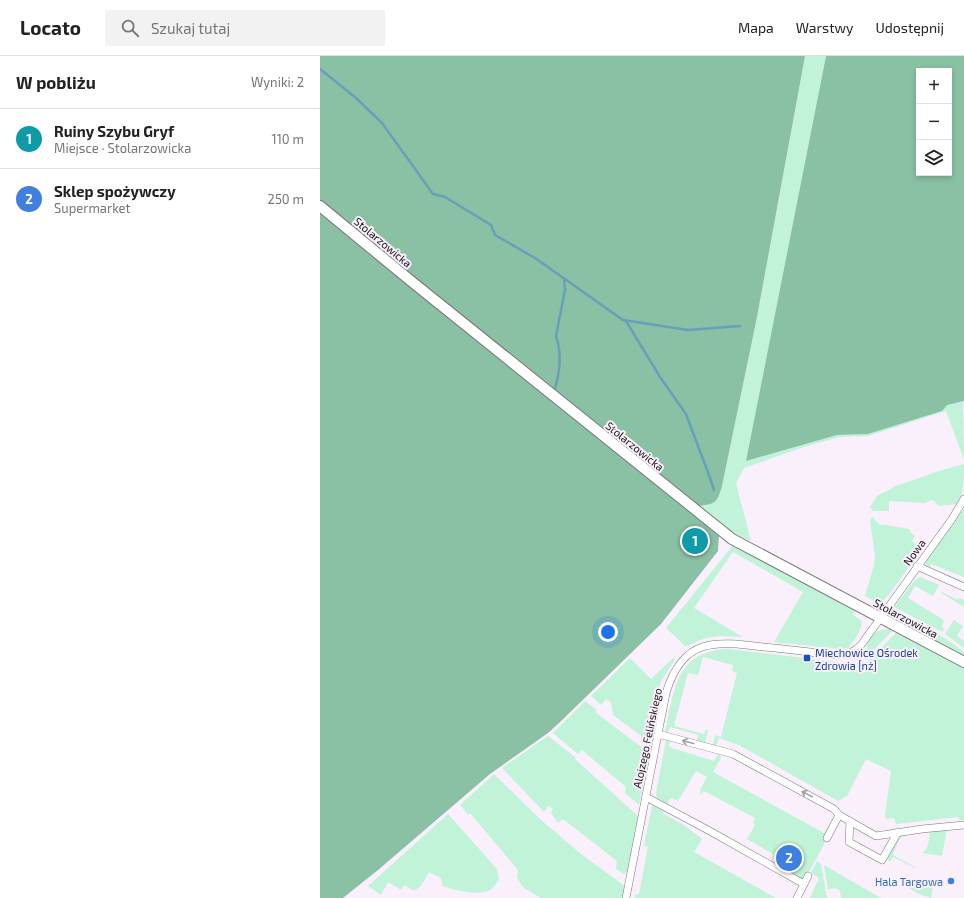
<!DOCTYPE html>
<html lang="pl">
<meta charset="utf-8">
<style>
:root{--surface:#fff;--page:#f2f2f2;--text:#222;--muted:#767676;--line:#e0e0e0;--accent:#b45309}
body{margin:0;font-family:"Exo 2",sans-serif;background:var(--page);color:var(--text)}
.controls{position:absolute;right:12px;top:12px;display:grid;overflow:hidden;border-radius:0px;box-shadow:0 2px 6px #0003}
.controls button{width:36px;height:36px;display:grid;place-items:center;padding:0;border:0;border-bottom:1px solid var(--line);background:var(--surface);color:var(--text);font:20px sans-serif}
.you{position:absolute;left:288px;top:576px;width:14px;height:14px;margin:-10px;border:3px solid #fff;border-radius:50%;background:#1a73e8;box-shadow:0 0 0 6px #1a73e833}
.badge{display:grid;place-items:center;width:26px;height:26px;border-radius:50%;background:var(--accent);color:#fff;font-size:13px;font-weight:700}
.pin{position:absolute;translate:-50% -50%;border:2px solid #fff;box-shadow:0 1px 4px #0006}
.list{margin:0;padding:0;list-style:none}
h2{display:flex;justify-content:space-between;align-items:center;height:52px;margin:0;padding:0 16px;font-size:17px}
h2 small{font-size:13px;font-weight:400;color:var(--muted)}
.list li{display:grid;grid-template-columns:26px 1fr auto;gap:12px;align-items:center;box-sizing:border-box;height:60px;padding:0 16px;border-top:1px solid var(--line)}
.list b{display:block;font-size:15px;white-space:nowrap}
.list p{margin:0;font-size:13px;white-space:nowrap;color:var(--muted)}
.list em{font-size:13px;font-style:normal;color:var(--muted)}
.icon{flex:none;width:22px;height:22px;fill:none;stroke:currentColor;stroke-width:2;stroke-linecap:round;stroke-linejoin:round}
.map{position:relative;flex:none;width:644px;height:842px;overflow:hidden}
header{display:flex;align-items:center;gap:24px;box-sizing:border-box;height:56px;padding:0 20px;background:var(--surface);border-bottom:1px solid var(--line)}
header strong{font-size:19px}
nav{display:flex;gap:22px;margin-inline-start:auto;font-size:14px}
.search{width:280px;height:36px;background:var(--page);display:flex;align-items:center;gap:10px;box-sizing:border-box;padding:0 14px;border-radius:0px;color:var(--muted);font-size:15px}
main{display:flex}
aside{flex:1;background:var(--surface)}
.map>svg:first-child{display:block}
</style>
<header>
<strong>Locato</strong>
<div class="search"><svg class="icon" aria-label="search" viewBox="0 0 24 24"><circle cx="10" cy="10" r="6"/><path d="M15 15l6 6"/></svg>Szukaj tutaj</div>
<nav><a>Mapa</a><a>Warstwy</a><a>Udostępnij</a></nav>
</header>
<main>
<aside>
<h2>W pobliżu<small>Wyniki: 2</small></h2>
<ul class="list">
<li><span class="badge" style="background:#0f9aa8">1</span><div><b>Ruiny Szybu Gryf</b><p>Miejsce · Stolarzowicka</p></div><em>110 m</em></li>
<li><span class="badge" style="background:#3f7fe0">2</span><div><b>Sklep spożywczy</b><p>Supermarket</p></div><em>250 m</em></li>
</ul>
</aside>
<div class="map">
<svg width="644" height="842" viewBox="0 0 644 842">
<rect width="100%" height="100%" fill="#faf0fb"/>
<!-- green -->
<g fill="#c0f3d8">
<path d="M 485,0 L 506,0 L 426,405 L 517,379 L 548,378 L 622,355 L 627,349 L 643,345 L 644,404 L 626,355 L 548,380 L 519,381 L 484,391 L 424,412 L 416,427 L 431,485 L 410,476 L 378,450 C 396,448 397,447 402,430 L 437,261 Z"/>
<path d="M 644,408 C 644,423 644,435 638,448 L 619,450 L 613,444 L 604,447 L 569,445 L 569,455 L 553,455 L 550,451 L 557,440 L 576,430 L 619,415 Z"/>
<path d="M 644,453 L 644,521 L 611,508 L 609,513 L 606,510 L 606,506 Z"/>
<path d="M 552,461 L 560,469 L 565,469 L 589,473 L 591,477 L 595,480 L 592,485 L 602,493 L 570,537 L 560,548 L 545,540 L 554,509 L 555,500 L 550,465 Z"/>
<path d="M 414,488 L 536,553 L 533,559 L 542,565 C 541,576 535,583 528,592 L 519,593 L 454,586 L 483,536 L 413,496 L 374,552 L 423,581 C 411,581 399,579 387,582 C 379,583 373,589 365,590 L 346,572 Z"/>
<path d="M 600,521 L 619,529 L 613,540 L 595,530 L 588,542 L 624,564 L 622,571 L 625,573 L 622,576 L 574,551 L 595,524 Z"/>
<path d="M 622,536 L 636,543 L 640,542 L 644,544 L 644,551 L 621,537 Z"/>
<path d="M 634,564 L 643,570 L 637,580 L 644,585 L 644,592 L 625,578 Z"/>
<path d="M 596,567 L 625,582 L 644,596 L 644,601 L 584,569 L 593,571 Z"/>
<path d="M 568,573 L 573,574 L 546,602 C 546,584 548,576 568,573 Z"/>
<path d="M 577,576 L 644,611 L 644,764 L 640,764 L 638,761 L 576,768 L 574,762 L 566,763 L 565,759 L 571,715 L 546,703 L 527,740 L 518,745 L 419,689 L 399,682 L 396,690 L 393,689 L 395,679 L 401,681 L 417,617 L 412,615 L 413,609 L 383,601 L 378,619 L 368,617 L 354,670 L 384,678 L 386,673 L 388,674 L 385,687 L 377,685 L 378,679 L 350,671 L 348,678 L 345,677 C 354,635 355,595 408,593 L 544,609 Z"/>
<path d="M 310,602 L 331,623 L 353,602 L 355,604 L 341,625 L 324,682 L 293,659 L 291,646 L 286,643 L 281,649 L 271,640 Z"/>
<path d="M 265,645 L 277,654 L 275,656 L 329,697 L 319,749 L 305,737 L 306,731 L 262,694 L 258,698 L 233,677 Z"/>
<path d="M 228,680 L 255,701 L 255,703 L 318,760 L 309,814 L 304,818 L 296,813 L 297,805 L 243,763 L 238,767 L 231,757 L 233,753 L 228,750 L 224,756 L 182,712 Z"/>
<path d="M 346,684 L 350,685 L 349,690 L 352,692 L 394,705 L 399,697 L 401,702 L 393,716 L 504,777 L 513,763 C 513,775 491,812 484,825 L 472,818 L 479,803 L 464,795 L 460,802 L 427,783 L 435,769 L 433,767 L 435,762 L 384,735 L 381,739 L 380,734 L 387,721 L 376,715 L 358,745 L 351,742 L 347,748 L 337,742 L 336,737 Z"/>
<path d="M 174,718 L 220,763 L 261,798 L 306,831 L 304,842 L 221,842 L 204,832 L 197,822 L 198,814 L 150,757 L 148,759 L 140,749 Z"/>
<path d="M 332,750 L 335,750 L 343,755 L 342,757 L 364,769 L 382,783 L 374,796 L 456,842 L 315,842 L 315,839 L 319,838 L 328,791 L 324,790 Z"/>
<path d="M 128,758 L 177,813 L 179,824 C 177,826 175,829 173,832 C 160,842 137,834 122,830 L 121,822 L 109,816 L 101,830 L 94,835 L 84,829 L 81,834 L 68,826 L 61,839 L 48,830 Z"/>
<path d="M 627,773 L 622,800 L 602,797 C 609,793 609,783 610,775 Z"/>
<path d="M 587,778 L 586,780 L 581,781 L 573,797 L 573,799 L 595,811 L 595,812 L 573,801 L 570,806 L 567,802 L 581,779 Z"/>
<path d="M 497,805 L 501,808 L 507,842 L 490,842 L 499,822 L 491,817 Z"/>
<path d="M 504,809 L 561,842 L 521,842 L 520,835 C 516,831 512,832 508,834 Z"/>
<path d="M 587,825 L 599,825 L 602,829 L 613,830 L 611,842 C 603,839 587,836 587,825 Z"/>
</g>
<!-- forest -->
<g fill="#8ac0a4" fill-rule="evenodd">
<path d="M 0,0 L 485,0 L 437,261 L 402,430 C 397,447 396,448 378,450 L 399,478 L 398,495 L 341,568 L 238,668 L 228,677 L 170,718 L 58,814 L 23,842 L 0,842 Z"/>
<path d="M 506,0 L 644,0 L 644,345 L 627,349 L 622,355 L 548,378 L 517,379 L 426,405 ZM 599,15 L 629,15 L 629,117 L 599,117 Z"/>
</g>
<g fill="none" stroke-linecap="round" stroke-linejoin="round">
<!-- stream -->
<g stroke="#689fba" stroke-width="2.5">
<path d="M 0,13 L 36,42 L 62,67 L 113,138 L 125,141 L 171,169 L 175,179 L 215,202 L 303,264 L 368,274 L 420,270"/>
<path d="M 306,265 L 340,321 L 366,358 L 390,422 L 394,434"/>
<path d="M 234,335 C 240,318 242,297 236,280 L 245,234 L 244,223"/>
</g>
<!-- street casing -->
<g stroke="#7d747e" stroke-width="8">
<g id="street">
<path d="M 597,510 L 644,531"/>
<path d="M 338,678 L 413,698 L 514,753 L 519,759 L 556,780 L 602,773 L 644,769"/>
<path d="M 326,741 L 388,774 L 484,828"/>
<path d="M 530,765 L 529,786 L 562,804 L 578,776"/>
<path d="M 507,782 L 519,759"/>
<path d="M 306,842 L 346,637 C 363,581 395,585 444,591 C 469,593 493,597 518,599 C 528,599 534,596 541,589 L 632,463 L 644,443"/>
<path d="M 477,842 L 488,820"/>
</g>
</g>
<!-- secondary casing -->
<g stroke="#7d747e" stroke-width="12">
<path id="secondary" d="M 0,150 L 91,225 L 412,483 L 644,606"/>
</g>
<!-- street -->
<use href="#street" stroke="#fff" stroke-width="7"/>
<!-- secondary -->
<use href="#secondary" stroke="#fff" stroke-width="10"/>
</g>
<!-- one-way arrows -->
<defs><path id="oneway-shaft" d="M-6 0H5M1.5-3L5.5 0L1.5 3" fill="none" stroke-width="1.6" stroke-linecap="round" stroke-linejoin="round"/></defs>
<g stroke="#a1a0a2">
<use href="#oneway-shaft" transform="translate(368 686) rotate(-165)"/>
<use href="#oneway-shaft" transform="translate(487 738) rotate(-152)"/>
</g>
<!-- markers -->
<rect fill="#1a4fb4" stroke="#faf0fb" stroke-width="1.5" x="483" y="598" width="8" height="8" rx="2"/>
<circle fill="#3f7fe0" stroke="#faf0fb" stroke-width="1.5" cx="631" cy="825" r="4"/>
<g text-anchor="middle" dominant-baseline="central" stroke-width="4" stroke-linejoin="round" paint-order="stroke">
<!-- street labels -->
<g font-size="11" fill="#151216" stroke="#faf0fb">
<text transform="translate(63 186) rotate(40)">Stolarzowicka</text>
<text transform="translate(315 390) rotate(39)">Stolarzowicka</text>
<text transform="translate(594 496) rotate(-54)">Nowa</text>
<text transform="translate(586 562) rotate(28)">Stolarzowicka</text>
<text transform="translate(327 682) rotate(-78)">Alojzego Felińskiego</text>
</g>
<!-- transit labels -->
<g font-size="11" fill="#164399" stroke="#faf0fb" text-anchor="start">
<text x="495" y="596">Miechowice Ośrodek<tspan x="495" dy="13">Zdrowia [nż]</tspan></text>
</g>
<!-- shop labels -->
<g font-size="11" fill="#366cbe" stroke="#faf0fb" text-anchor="end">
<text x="623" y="825">Hala Targowa</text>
</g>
</g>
</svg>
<div class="controls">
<button>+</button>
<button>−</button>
<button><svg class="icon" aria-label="layers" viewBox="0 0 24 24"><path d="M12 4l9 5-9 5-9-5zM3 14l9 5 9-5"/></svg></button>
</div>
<div class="you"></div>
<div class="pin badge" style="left:375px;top:485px;background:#0f9aa8">1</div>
<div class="pin badge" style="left:469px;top:802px;background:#3f7fe0">2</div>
</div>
</main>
